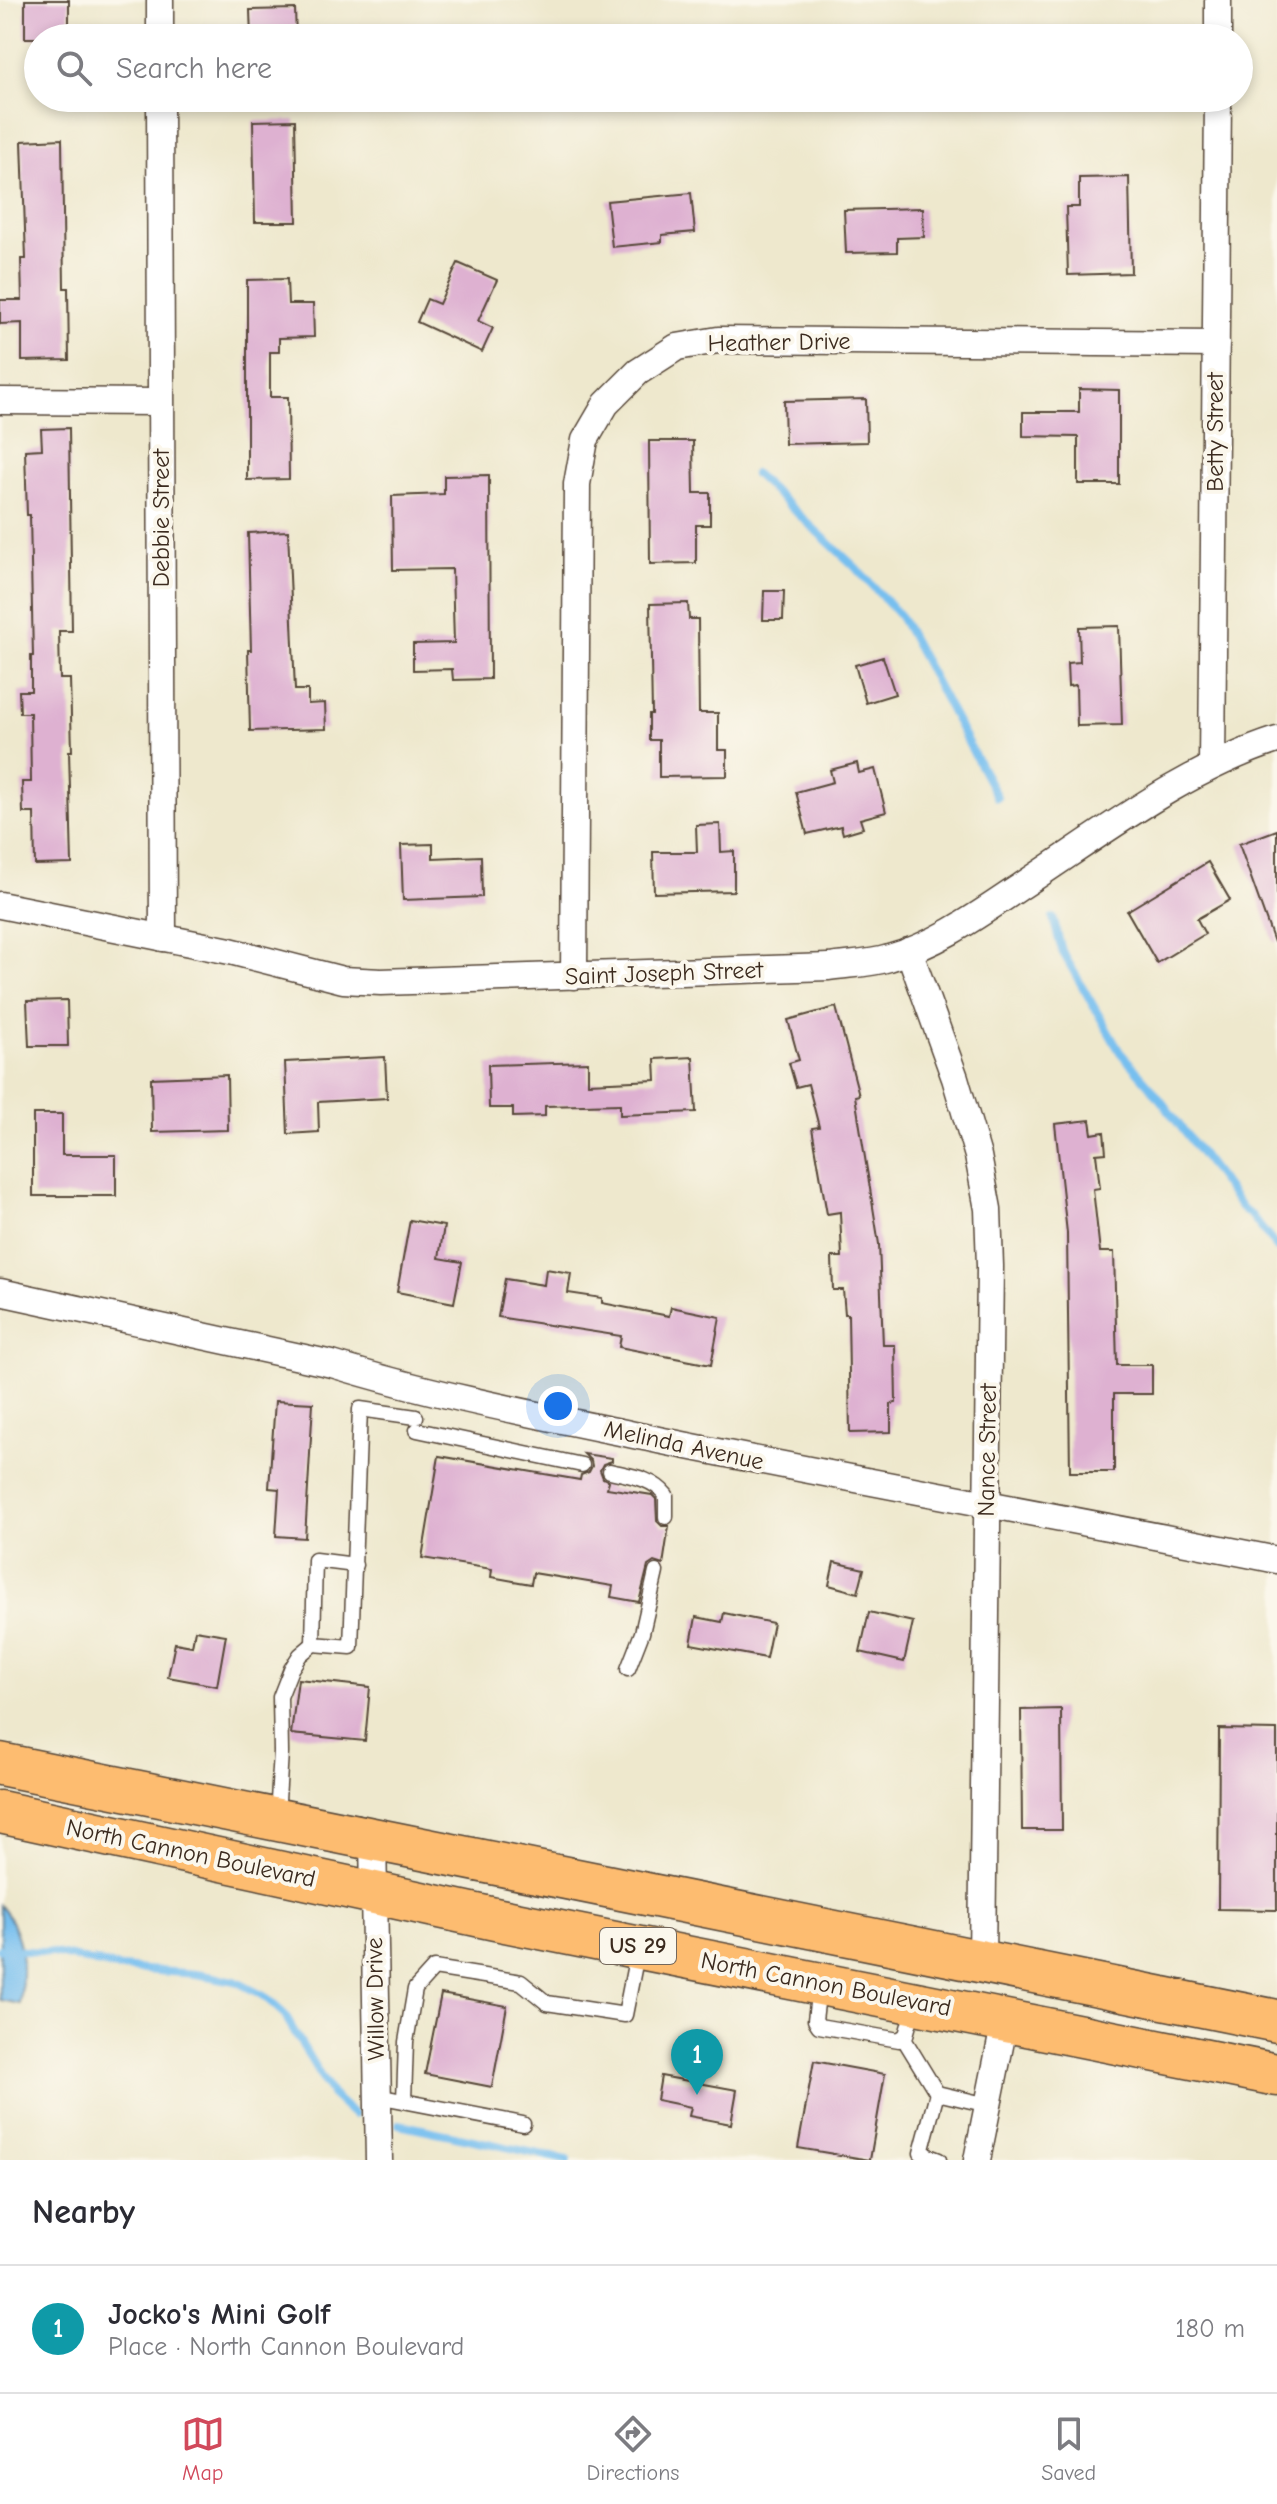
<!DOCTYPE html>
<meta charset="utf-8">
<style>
:root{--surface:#fff;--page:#f7f7f7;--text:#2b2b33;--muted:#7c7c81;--line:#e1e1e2;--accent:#d1495b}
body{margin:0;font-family:"Comic Neue",sans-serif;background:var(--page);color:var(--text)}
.you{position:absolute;left:558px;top:1406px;width:28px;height:28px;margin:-20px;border:6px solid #fff;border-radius:50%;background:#1a73e8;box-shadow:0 0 0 12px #1a73e833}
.badge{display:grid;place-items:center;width:52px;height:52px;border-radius:50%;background:var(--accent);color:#fff;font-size:26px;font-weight:700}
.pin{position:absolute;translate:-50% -66px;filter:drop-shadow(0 2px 4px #0008)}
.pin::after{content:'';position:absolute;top:42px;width:28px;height:24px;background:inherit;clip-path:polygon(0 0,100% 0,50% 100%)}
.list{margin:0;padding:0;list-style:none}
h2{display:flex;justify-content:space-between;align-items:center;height:104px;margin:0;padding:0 32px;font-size:34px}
h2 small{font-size:26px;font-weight:400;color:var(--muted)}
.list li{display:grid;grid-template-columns:52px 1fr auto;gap:24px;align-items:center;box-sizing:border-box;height:128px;padding:0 32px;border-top:2px solid var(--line)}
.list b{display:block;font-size:30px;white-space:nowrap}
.list p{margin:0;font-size:26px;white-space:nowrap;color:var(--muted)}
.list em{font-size:26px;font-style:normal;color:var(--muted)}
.icon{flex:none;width:44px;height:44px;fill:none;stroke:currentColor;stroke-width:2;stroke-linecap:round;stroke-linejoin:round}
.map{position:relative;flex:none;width:1277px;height:2160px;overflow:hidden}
.search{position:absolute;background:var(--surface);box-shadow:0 4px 12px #0003;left:24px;right:24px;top:24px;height:88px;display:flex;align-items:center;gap:20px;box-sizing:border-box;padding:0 28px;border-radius:44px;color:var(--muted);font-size:30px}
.sheet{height:232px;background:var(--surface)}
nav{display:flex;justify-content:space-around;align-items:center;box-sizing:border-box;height:112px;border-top:2px solid var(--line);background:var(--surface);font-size:22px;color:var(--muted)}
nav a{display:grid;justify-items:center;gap:4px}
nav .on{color:var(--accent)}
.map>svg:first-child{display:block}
</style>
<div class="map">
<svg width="1277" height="2160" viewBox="0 0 1277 2160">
<rect width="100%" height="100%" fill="#fbf7ec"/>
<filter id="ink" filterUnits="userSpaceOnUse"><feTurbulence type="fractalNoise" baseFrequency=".0125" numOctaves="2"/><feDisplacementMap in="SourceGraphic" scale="16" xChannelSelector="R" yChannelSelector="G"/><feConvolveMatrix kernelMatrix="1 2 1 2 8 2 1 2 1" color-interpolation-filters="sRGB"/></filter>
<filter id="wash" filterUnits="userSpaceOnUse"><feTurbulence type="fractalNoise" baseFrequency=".006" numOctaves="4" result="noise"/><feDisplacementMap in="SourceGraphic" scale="32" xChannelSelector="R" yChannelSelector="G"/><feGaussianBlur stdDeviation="1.8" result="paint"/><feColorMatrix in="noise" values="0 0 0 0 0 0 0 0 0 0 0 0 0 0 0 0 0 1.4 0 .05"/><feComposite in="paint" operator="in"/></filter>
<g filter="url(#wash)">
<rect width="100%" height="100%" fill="#eee8cd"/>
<!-- water -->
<path fill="#77bfef" stroke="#597486" stroke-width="2" d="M 0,1905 C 25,1935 24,1967 20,2004 L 0,2000 Z"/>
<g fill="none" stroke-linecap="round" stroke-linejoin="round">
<!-- stream -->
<g stroke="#77bfef" stroke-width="8">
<path d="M 755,474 L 853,565 L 900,616 L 997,797"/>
<path d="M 1053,918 L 1062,951 L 1120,1052 L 1150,1086 L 1244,1211 L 1251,1215 L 1277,1248"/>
<path d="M 0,1949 L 53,1953 L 120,1968 L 196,1974 L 235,1981 L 264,1996 L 284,2014 L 331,2094 L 354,2115"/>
<path d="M 399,2124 L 567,2160"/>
</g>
</g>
<g id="blocks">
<!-- building -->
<g fill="#deb1d1">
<rect x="25" y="0" width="44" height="38"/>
<path d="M 295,9 L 296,38 L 251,38 L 250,10 Z"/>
<path d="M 295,120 L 297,222 L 255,222 L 253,121 Z"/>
<path d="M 62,139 L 64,288 L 68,288 L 69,360 L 22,361 L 22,323 L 0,324 L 0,300 L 22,300 L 21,259 L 26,259 L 22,141 Z"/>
<path d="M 1129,177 L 1131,273 L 1068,275 L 1066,207 L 1079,207 L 1079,178 Z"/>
<path d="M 691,193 L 695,232 L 662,235 L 662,242 L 612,247 L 607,201 Z"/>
<path d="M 923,208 L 924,237 L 897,238 L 897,252 L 846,253 L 844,210 Z"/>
<path d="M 458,263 L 497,280 L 478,321 L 493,328 L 482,352 L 417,322 L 427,299 L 439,304 Z"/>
<path d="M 287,279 L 288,304 L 313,304 L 314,337 L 279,338 L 279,352 L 270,352 L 270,397 L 288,397 L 289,479 L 247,480 L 247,280 Z"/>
<path d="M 1079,389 L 1119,390 L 1119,484 L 1078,484 L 1078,437 L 1023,436 L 1023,412 L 1079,412 Z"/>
<path d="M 866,399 L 867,442 L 785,444 L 784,401 Z"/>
<path d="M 69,428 L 72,631 L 59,631 L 60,679 L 70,679 L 72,751 L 69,751 L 72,864 L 35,865 L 34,813 L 23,813 L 22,782 L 31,782 L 30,713 L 20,713 L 19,691 L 31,691 L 31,656 L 33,656 L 30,515 L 27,515 L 25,450 L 42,449 L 41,429 Z"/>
<path d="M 649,441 L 693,441 L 694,493 L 710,493 L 710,525 L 696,525 L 696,563 L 650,564 Z"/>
<path d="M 489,475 L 490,679 L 453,680 L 452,669 L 413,670 L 413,644 L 454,643 L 452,569 L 393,570 L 392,496 L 444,494 L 444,476 Z"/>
<path d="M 288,531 L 295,690 L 308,690 L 308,704 L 325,703 L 326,729 L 250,731 L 248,650 L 251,650 L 248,533 Z"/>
<path d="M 764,591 L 784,591 L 783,620 L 763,620 Z"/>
<path d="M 688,603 L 689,619 L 698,619 L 699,713 L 718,713 L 718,750 L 727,750 L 727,776 L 659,777 L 659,740 L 649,740 L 649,714 L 652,714 L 650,604 Z"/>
<path d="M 1119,626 L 1122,725 L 1077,726 L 1076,685 L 1068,686 L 1067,663 L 1080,662 L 1079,627 Z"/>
<path d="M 883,657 L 895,694 L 866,703 L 855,665 Z"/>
<path d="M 857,763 L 859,773 L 875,769 L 886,812 L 860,819 L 863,828 L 843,834 L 841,826 L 807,834 L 796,792 L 833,782 L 830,770 Z"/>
<path d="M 720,824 L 721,852 L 734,851 L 734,891 L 654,893 L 653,852 L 697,852 L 696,825 Z"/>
<path d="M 1277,830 L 1277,942 L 1274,942 L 1239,844 Z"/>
<path d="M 433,844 L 433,858 L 481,856 L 482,897 L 403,900 L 401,845 Z"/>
<path d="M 1208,862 L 1230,900 L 1197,919 L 1205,934 L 1157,963 L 1127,911 Z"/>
<path d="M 67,1000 L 68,1046 L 29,1046 L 27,1001 Z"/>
<path d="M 836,1007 L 859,1095 L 855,1096 L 879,1244 L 883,1345 L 895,1345 L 896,1403 L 891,1404 L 891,1432 L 850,1433 L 848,1314 L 845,1314 L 843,1290 L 833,1290 L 832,1257 L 842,1257 L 840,1212 L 827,1214 L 812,1128 L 819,1127 L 808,1084 L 796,1087 L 789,1063 L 799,1060 L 788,1020 Z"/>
<path d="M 385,1057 L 387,1098 L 318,1102 L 319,1132 L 288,1134 L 285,1062 Z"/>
<path d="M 693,1057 L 696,1112 L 620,1115 L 620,1104 L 545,1106 L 545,1116 L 513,1117 L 513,1108 L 489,1108 L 488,1065 L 588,1062 L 588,1083 L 656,1080 L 655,1059 Z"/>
<path d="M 227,1075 L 228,1130 L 152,1132 L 151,1078 Z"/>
<path d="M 33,1114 L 62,1114 L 62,1155 L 116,1155 L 116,1196 L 33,1196 Z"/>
<path d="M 1090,1120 L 1092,1134 L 1104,1132 L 1106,1153 L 1096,1154 L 1100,1188 L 1093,1189 L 1100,1252 L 1114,1252 L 1117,1365 L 1152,1365 L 1152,1394 L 1114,1394 L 1114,1472 L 1070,1472 L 1067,1233 L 1055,1124 Z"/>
<path d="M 410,1220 L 444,1226 L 439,1258 L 462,1262 L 454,1303 L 397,1292 Z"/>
<path d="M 546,1269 L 571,1273 L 568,1293 L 602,1298 L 602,1303 L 669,1316 L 671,1307 L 720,1317 L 711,1365 L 619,1347 L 621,1336 L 498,1317 L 505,1279 L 544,1285 Z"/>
<path d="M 275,1401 L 313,1403 L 305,1538 L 276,1536 L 279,1489 L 269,1488 Z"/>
<path d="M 584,1454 L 612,1458 L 612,1461 L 603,1464 L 600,1470 L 603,1478 L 609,1481 L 607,1488 L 652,1495 L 656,1499 L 657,1521 L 662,1526 L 669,1526 L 663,1565 L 654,1562 L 648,1566 L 639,1602 L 611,1597 L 613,1586 L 533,1573 L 531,1584 L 491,1577 L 492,1569 L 422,1558 L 439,1456 L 580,1480 L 581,1475 L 589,1472 L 592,1466 L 591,1461 Z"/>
<path d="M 834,1562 L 864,1569 L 858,1593 L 829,1585 Z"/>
<path d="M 869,1612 L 913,1622 L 904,1662 L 860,1652 Z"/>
<path d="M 724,1613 L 773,1623 L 766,1658 L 691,1644 L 696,1617 L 722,1622 Z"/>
<path d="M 195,1630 L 226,1635 L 217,1686 L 168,1677 L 175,1643 L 192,1646 Z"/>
<path d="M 298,1679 L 370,1687 L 365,1741 L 291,1734 Z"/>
<path d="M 1061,1709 L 1062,1830 L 1022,1830 L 1021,1710 Z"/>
<path d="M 1219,1729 L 1277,1730 L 1277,1910 L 1218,1909 Z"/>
<path d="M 441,1994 L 507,2006 L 492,2087 L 425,2074 Z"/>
<path d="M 814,2061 L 885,2074 L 870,2160 L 798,2148 Z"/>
<path d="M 661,2076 L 737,2090 L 731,2124 L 689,2116 L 691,2107 L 657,2100 Z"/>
</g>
</g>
</g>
<g filter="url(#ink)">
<use href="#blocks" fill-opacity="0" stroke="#564638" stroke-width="2"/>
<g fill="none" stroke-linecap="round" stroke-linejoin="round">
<!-- lane casing -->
<g stroke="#564638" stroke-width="17">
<g id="lane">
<path d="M 417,1430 L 582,1465"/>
<path d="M 610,1471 C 631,1476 652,1478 666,1495 L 666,1517"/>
<path d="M 355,1565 L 315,1560 L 313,1644 L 351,1647 L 360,1409 L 416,1417"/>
<path d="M 628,1669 L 642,1633 L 656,1572"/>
<path d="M 277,1817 L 281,1752 L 280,1697 L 291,1669 L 300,1655 L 313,1644"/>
<path d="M 819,1987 L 815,2020 L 819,2026 L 899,2040 L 906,2035 L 914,2007"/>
<path d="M 904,2039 L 937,2093 L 988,2105"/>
<path d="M 937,2093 L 921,2153 L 939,2160"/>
<path d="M 377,2096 L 523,2124"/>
<path d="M 404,2100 L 406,2042 L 415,1989 L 434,1968 L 521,1982 L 547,2003 L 625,2015 L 638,1949"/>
</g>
</g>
<!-- street casing -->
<g stroke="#564638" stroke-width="29">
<g id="street">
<path d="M 160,0 L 160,38"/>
<path d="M 1218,38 L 1218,0"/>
<path d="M 160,98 L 163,938"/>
<path d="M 0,401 L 160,402"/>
<path d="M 1212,766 L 1218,98"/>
<path d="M 0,905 L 230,951 L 343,980 L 381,982 L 829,967 C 848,964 870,964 889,958 C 939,944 981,913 1023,885 C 1104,832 1184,770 1277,740"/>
<path d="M 909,951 L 955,1078 L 978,1156 L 988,1209 L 990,1266 L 982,1961"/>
<path d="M 574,976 L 577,484 L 585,440 L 606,404 L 638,372 L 677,347 L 718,340 L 1216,344"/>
<path d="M 0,1292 L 332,1364 C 440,1397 553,1418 663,1441 C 867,1483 1073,1519 1277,1560"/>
<path d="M 373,1839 L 379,2160"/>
<path d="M 977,2160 L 1005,2021"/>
</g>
</g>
<!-- primary casing -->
<g stroke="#564638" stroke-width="45">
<g id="primary">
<path d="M 0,1764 L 1277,2021"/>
<path d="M 0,1812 L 495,1919 L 1277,2075"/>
</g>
</g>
<!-- lane -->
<use href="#lane" stroke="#fff" stroke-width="14"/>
<!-- street -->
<use href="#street" stroke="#fff" stroke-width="26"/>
<!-- primary -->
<use href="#primary" stroke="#fdbc6f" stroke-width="42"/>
</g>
</g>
<g text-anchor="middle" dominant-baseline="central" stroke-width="8" stroke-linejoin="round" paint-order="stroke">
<!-- shield labels -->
<rect fill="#fbf7ec" stroke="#75685c" stroke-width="2" x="600" y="1928" width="76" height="36" rx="6"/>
<g font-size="22" font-weight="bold" fill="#3b2a1e">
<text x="638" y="1946">US 29</text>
</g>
<!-- street labels -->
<g font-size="24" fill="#3b2a1e" stroke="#fbf7ec">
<text transform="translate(779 342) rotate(-1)">Heather Drive</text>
<text transform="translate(1215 432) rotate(-90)">Betty Street</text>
<text transform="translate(161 518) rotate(-90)">Debbie Street</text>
<text transform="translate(664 973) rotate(-2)">Saint Joseph Street</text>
<text transform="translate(684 1445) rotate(12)">Melinda Avenue</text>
<text transform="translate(987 1450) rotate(-89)">Nance Street</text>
<text transform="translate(191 1853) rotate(12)">North Cannon Boulevard</text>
<text transform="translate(826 1984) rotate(11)">North Cannon Boulevard</text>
<text transform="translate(375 1999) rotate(-91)">Willow Drive</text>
</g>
</g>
</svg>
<div class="you"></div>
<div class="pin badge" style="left:697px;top:2095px;background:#0f9aa8">1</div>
<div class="search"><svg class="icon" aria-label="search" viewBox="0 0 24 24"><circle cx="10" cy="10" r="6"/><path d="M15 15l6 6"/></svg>Search here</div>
</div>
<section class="sheet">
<h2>Nearby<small></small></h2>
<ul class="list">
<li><span class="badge" style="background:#0f9aa8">1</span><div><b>Jocko's Mini Golf</b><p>Place · North Cannon Boulevard</p></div><em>180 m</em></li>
</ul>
</section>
<nav>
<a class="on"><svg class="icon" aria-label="map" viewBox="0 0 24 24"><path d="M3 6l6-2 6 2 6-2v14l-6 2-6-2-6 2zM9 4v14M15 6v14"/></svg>Map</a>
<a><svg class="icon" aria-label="directions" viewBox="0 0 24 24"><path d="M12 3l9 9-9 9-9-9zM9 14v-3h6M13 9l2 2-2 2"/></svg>Directions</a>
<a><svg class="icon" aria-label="saved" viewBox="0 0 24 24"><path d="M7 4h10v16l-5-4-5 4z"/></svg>Saved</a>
</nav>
